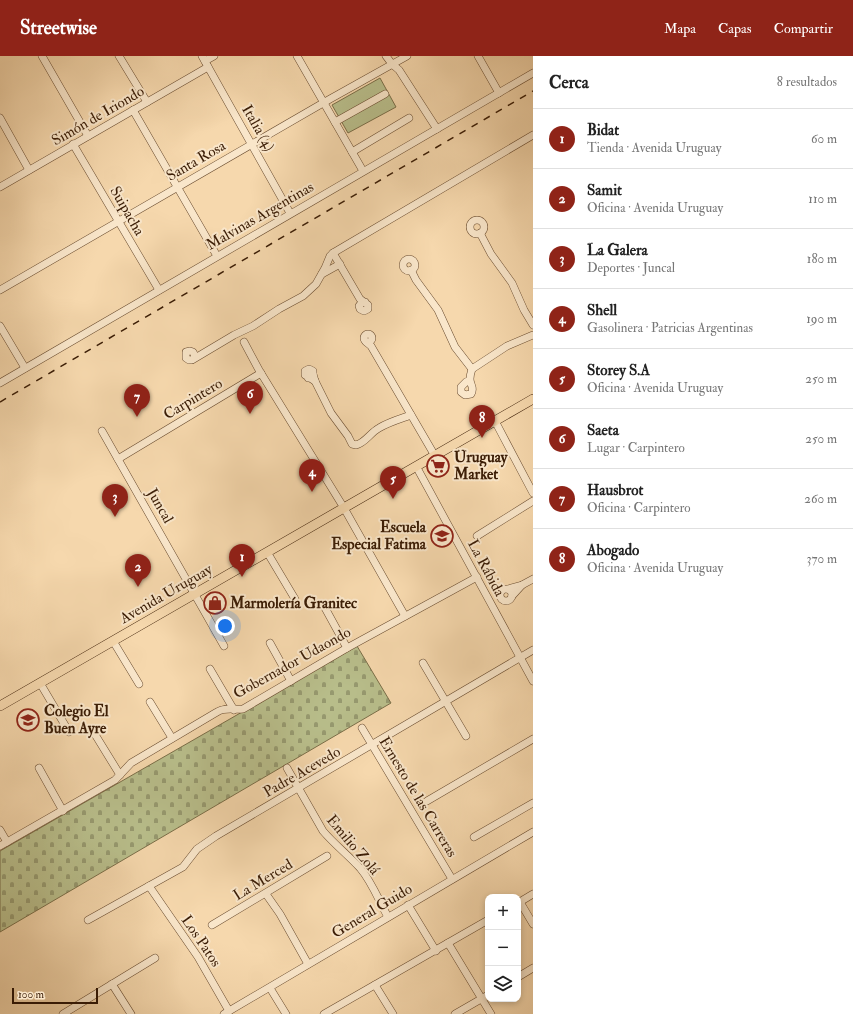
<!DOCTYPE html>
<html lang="es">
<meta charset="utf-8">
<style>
:root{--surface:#fff;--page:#f2f2f2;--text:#222;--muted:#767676;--line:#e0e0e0;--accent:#8f2418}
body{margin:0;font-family:"IM FELL Double Pica",serif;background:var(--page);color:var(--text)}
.controls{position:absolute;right:12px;bottom:12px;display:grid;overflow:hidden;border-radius:8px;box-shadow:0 2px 6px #0003}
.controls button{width:36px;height:36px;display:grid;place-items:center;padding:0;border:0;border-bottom:1px solid var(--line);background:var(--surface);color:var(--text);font:20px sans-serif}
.scale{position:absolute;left:12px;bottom:10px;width:86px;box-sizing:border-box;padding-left:4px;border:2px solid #3a1c05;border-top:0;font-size:11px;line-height:14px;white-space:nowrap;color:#3a1c05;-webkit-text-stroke:3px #f9e6ca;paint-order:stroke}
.you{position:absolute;left:225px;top:570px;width:14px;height:14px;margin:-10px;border:3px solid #fff;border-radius:50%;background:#1a73e8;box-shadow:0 0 0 6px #1a73e833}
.badge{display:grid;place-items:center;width:26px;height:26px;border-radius:50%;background:var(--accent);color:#fff;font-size:13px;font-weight:700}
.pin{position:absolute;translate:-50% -33px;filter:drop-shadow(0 1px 2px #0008)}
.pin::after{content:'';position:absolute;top:21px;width:14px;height:12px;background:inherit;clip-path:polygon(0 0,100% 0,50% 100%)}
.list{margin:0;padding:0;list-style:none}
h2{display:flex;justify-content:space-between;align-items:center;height:52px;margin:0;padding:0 16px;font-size:17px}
h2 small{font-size:13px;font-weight:400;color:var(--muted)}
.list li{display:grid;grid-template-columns:26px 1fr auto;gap:12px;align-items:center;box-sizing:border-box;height:60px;padding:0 16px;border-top:1px solid var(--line)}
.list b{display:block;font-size:15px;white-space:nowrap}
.list p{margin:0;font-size:13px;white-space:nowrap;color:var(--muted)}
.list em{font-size:13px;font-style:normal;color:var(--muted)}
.icon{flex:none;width:22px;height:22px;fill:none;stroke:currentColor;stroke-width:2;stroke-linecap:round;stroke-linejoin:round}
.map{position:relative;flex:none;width:533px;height:958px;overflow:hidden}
header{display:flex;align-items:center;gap:24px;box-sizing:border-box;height:56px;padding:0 20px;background:var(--accent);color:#fff}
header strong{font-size:19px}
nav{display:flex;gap:22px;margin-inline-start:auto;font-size:14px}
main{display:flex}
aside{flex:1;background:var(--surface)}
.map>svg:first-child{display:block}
</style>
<header>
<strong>Streetwise</strong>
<nav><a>Mapa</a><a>Capas</a><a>Compartir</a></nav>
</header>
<main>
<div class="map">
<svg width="533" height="958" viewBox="0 0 533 958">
<defs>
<pattern id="cemetery-stones" width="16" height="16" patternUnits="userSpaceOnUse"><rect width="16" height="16" fill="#b9bf8c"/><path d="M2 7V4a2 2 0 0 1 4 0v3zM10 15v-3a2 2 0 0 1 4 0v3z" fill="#979a70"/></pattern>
</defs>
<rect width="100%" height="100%" fill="#f6d8ad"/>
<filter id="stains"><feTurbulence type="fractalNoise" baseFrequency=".005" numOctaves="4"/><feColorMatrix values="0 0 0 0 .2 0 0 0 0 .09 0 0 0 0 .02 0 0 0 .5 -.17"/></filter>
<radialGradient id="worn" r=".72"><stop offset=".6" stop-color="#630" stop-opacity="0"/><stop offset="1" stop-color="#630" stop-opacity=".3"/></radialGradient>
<!-- grass -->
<path fill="#b9bf8c" stroke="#7a6e48" d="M 380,22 L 396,51 L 348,77 L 332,49 Z"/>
<!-- cemetery -->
<path fill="url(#cemetery-stones)" stroke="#7a6e48" d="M 357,590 L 391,647 L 0,876 L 0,795 Z"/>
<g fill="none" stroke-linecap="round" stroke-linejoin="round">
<!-- minor casing -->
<g stroke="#694b2f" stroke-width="8">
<g id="minor">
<path d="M 42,0 L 88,80"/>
<path d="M 119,0 L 147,46"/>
<path d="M 202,0 L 290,157"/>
<path d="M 297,0 L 363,115"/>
<path d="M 386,0 L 392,8 L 399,14 L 437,73"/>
<path d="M 478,0 L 499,37"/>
<path d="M 205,5 L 214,0"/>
<path d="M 133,54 L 217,200"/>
<path d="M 0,62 L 29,114"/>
<path d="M 335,66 L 385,38"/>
<path d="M 73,88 L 159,234"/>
<path d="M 352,96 L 409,62"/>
<path d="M 0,131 L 208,11"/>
<circle cx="477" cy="171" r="7"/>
<path d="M 480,177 L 491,198 L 512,227 L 524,254 L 533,269"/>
<path d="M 333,197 L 360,243 L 368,249 L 368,253 L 364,255 L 360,253 L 359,250 L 362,246 L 365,246"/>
<circle cx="409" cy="209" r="6"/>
<path d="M 411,214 L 416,224 L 438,254 L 455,291 L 472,313"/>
<path d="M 322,218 L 340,208"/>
<path d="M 0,234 L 330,43 L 407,0"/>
<path d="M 0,270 L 25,312"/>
<circle cx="368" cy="282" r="4"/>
<path d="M 244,286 L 259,314 L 344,452 L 405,560"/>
<path d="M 366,286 L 371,290 L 435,400"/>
<path d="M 193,303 L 195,300 L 193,296 L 190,295 L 186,296 L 186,302 L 189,304 L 192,304 L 234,279 L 253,270 L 279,253 L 303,240 L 316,228 L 325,212 L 330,200 L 333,197 L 533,79"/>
<path d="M 313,318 L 315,325 L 331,357 L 348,380 L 352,388 L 356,389 C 365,387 370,377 379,372 C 389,366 400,363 411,359"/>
<path d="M 308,322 L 311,321 L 313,318 L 313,315 L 309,313 L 305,315 L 305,319 L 315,325"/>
<path d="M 470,324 L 466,326 L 461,331 L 461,336 L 465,339 L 471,338 C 475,332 470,329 470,323 C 470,320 471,316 472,313 L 507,290 L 533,279"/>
<path d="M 0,327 L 533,17"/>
<path d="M 495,365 L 533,437"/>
<path d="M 102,375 L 224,590"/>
<path d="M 118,403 L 261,317"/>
<path d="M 416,410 L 533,625"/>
<path d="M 477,480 L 533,445"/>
<path d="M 267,496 L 295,543"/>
<path d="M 522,529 L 533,523"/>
<path d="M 508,533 L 522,529 L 512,540"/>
<circle cx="506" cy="539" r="6"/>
<path d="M 324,550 L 347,592"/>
<path d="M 113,585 L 139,628"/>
<path d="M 270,587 L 291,625"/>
<path d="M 423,607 L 466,680"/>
<path d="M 210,613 L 234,654"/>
<path d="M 40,627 L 69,676"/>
<path d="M 150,646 L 172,682"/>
<path d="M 362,672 L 452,823"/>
<path d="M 96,680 L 120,719"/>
<path d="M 39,712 L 63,755"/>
<path d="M 287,712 L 323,775 C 334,788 348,799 360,812 C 372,826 379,845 388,861"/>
<path d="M 427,745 L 533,683"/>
<path d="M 0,774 L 7,786"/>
<path d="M 474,781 L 533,747"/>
<path d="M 0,790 L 115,724 L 131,707 L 217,656 C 225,651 233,654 243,653 L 347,592 L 477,521"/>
<path d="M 149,830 L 198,901 L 229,955"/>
<path d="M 266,838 L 280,858 L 308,908"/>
<path d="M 520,846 L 533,868"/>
<path d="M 518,847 L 533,838"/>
<path d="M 408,849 L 436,895"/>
<path d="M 88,864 L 183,811 L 197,793 L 216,780 L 533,594"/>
<path d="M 212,869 L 327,800"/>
<path d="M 448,887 L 491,958"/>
<path d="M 518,921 L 533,912"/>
<path d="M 112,928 L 131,958"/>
<path d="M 375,929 L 393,958"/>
<path d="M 270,932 L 286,958"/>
<path d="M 63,958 L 155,902"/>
<path d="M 224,958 L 533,776"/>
<path d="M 324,958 L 488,864"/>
<path d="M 455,958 L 488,939"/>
</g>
</g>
<!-- major casing -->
<g stroke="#3a1c05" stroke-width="10">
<path id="major" d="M 0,650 L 533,343"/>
</g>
<!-- minor -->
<use href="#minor" stroke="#f9e6ca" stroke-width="7"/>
<!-- major -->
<use href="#major" stroke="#f6d8ad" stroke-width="9"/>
<!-- rail -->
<path stroke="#3a1c05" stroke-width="1.5" stroke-dasharray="7 7" stroke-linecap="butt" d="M 0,346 L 533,35"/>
</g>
<!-- icons -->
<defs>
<g id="supermarket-ring" transform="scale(1.15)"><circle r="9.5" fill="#f9e6ca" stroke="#8f2418" stroke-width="1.5"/><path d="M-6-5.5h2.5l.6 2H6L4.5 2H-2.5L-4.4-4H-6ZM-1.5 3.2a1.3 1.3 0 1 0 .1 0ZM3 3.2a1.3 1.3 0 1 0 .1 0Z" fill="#8f2418"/></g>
<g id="school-ring" transform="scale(1.15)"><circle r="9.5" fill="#f9e6ca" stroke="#8f2418" stroke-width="1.5"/><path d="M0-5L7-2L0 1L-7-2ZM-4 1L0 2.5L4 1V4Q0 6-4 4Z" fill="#8f2418"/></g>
<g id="shop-ring" transform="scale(1.15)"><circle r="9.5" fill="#f9e6ca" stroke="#8f2418" stroke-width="1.5"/><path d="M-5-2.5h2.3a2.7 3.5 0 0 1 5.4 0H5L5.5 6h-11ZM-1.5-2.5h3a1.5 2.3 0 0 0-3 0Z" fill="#8f2418"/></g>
</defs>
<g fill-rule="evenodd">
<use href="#supermarket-ring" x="438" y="410"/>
<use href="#school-ring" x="442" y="480"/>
<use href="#shop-ring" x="215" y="547"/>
<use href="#school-ring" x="28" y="664"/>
</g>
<g text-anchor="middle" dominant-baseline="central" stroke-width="4" stroke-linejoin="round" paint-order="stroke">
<!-- street labels -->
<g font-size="15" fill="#3a1c05" stroke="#f9e6ca">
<text transform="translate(98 60) rotate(-30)">Simón de Iriondo</text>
<text transform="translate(258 72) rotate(60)">Italia (4)</text>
<text transform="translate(196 105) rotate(-30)">Santa Rosa</text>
<text transform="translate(127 155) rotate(60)">Suipacha</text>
<text transform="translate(260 160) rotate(-30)">Malvinas Argentinas</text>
<text transform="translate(193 343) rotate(-31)">Carpintero</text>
<text transform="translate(160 450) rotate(60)">Juncal</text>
<text transform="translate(486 512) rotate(62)">La Rábida</text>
<text transform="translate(166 538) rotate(-30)">Avenida Uruguay</text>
<text transform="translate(292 607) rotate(-29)">Gobernador Udaondo</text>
<text transform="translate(302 716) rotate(-30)">Padre Acevedo</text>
<text transform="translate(418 741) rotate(59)">Ernesto de las Carreras</text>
<text transform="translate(353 789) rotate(50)">Emilio Zolá</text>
<text transform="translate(263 824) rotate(-31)">La Merced</text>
<text transform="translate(372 855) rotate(-31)">General Guido</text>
<text transform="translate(201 885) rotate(56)">Los Patos</text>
</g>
<!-- poi labels -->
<g font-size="15" font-weight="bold" fill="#3a1c05" stroke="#f9e6ca" text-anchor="start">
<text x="454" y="401">Uruguay<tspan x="454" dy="17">Market</tspan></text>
<text x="426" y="471" text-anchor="end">Escuela<tspan x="426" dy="17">Especial Fatima</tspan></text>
<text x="230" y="547">Marmolería Granitec</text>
<text x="44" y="655">Colegio El<tspan x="44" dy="17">Buen Ayre</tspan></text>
</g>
</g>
<rect width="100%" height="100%" filter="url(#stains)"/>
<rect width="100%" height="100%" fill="url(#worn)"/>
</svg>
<div class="controls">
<button>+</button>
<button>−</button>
<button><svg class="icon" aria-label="layers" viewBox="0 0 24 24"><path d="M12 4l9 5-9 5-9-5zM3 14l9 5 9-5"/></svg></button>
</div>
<div class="scale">100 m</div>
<div class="you"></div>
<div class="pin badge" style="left:242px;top:521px">1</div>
<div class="pin badge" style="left:138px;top:531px">2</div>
<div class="pin badge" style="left:115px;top:461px">3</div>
<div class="pin badge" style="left:312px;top:436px">4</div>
<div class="pin badge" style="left:393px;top:443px">5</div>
<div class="pin badge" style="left:250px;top:358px">6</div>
<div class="pin badge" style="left:137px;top:361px">7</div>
<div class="pin badge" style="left:482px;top:382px">8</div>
</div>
<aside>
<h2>Cerca<small>8 resultados</small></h2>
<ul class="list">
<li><span class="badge">1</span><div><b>Bidat</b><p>Tienda · Avenida Uruguay</p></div><em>60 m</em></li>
<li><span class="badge">2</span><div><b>Samit</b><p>Oficina · Avenida Uruguay</p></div><em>110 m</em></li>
<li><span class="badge">3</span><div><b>La Galera</b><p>Deportes · Juncal</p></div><em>180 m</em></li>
<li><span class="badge">4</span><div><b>Shell</b><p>Gasolinera · Patricias Argentinas</p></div><em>190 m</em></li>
<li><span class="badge">5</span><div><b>Storey S.A</b><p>Oficina · Avenida Uruguay</p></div><em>250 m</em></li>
<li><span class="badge">6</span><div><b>Saeta</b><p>Lugar · Carpintero</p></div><em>250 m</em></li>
<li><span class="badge">7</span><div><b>Hausbrot</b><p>Oficina · Carpintero</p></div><em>260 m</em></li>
<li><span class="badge">8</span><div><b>Abogado</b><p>Oficina · Avenida Uruguay</p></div><em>370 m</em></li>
</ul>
</aside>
</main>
